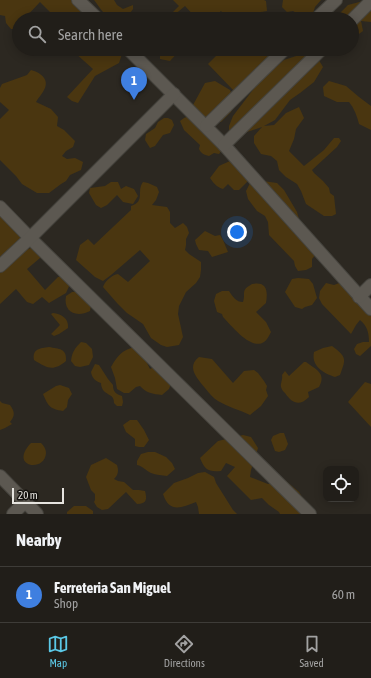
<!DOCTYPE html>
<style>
:root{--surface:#211e19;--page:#2d2b26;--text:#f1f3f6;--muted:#a2a2a2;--line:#3e3c38;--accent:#5bc8e6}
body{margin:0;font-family:"Asap Condensed",sans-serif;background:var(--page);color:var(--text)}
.controls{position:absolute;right:12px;bottom:12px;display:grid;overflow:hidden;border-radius:8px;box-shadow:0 2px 10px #0003}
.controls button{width:36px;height:36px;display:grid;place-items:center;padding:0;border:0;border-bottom:1px solid var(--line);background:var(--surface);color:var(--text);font:20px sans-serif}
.scale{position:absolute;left:12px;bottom:10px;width:52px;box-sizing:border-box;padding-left:4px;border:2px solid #e6e4df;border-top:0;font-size:11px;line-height:14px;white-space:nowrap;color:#e6e4df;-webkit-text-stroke:3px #13110e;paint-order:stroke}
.you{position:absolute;left:237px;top:232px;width:14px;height:14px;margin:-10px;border:3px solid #fff;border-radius:50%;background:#1a73e8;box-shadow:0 0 0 6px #1a73e833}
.badge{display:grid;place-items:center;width:26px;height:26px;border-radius:50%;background:var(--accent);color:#fff;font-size:13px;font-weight:700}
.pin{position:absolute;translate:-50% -33px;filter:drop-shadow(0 1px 2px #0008)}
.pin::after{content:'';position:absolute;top:21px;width:14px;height:12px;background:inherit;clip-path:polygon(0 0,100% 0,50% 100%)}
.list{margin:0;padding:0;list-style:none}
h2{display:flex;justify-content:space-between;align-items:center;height:52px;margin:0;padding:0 16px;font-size:17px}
h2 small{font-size:13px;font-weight:400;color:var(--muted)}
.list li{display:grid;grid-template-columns:26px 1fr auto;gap:12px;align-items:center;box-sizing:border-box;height:56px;padding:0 16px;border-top:1px solid var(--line)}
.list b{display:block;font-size:15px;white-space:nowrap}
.list p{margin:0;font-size:13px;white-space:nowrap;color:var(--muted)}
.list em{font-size:13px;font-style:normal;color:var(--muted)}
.icon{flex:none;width:22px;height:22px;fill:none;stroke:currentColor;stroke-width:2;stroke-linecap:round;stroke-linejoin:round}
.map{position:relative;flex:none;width:371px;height:514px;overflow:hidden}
.search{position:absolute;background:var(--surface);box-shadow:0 2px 10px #0003;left:12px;right:12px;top:12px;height:44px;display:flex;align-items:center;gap:10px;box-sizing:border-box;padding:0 14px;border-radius:22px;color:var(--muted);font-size:15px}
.sheet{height:108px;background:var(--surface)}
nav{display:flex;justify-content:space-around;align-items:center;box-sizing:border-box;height:56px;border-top:1px solid var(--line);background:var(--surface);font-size:11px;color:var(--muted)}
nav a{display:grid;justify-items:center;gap:2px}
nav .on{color:var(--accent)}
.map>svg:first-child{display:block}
</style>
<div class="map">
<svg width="371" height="514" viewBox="0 0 371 514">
<rect width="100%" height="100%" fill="#2c2821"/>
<!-- green -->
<g fill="#4a3610">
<path d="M 0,0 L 86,0 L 87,10 L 81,16 L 73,18 L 57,19 L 40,2 L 24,19 L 19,19 L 19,24 L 17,26 L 19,29 L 11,29 L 6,23 L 5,16 L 0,15 Z"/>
<path d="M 94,0 L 114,0 L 117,5 L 123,9 L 133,5 L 133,9 L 130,13 L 136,19 L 125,19 L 123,17 L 119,15 C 105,20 102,10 94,0 Z"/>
<path d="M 173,0 L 264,0 L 266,1 L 267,11 L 261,12 L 267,19 L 229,19 L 221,11 L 212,19 L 197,19 L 185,6 L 173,16 L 171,14 L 179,6 Z"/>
<path d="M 283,0 L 321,0 L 315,7 L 313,13 L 307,16 L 302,16 L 293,11 L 287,12 L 282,7 Z"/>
<path d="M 363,0 L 371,0 L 371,22 L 361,21 L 363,31 L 352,39 L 352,19 L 334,19 L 348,5 L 363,1 Z"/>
<path d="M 74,49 L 111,49 L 111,50 L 122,54 L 119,63 L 95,76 L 78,103 L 72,101 L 67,97 L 93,69 L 74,52 Z"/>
<path d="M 165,49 L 181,49 L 170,61 L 160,59 L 160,52 Z"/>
<path d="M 223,49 L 279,49 L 235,92 L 208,64 Z"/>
<path d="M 307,49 L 336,49 L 335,51 L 317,57 L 323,67 L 314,82 L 300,93 L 290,100 L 275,120 L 264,126 L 274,125 L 286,113 L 299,107 L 304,118 L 296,129 L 294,139 L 289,151 L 304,166 L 324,150 L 334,138 L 339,138 L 341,141 L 337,147 L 312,170 L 314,173 L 323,181 L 329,188 L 330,193 L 334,196 L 336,214 L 332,216 L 324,216 L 306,204 L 301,191 L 297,184 L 286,177 L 279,170 L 277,161 L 271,156 L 261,154 L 254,143 L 254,136 L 262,127 L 238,135 L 229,133 L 229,126 L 233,116 L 262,78 L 284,60 L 305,53 Z"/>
<path d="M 31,70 C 39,72 49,78 45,88 C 43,93 38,98 36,102 L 51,109 L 58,117 L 57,126 L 64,130 L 75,141 L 73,147 L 66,151 L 62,156 L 67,159 L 75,158 L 83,162 L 81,170 L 70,175 L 66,181 L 61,184 L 49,193 L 37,193 L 22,184 L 16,176 L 0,160 L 0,119 L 9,110 L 0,102 L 0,88 L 2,84 L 27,75 Z"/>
<path d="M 215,81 L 230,90 L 236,103 L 231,112 L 221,122 L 201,120 L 192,112 L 193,105 L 205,83 Z"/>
<path d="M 329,81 L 346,86 L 359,97 L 371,106 L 371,130 L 359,124 C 357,116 354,108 349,102 L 337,102 L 324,96 L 323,87 Z"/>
<path d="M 189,116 L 222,150 L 219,154 L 214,153 L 209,156 C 204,155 201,153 199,149 L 200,145 L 184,130 L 180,121 L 184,118 Z"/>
<path d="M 164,118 L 168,118 L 172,120 L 174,125 L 170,133 L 163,135 L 155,146 L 150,148 L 145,140 L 146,134 L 155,128 L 158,122 Z"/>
<path d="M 234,160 L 250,174 L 247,182 L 239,190 L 234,190 L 228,184 L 223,189 C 217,187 214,184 210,178 L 219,166 C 224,164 228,161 234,160 Z"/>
<path d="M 251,181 L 263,181 L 277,183 L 284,190 L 297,212 L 299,219 L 316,254 L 312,259 L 312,267 L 306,270 L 298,271 L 295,266 L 294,261 L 269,235 L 268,222 L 265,216 L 257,211 L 248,199 L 246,191 Z"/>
<path d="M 111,182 L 118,182 L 121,189 L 126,186 L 134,189 L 138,196 L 133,204 L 123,202 L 117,195 L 107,205 L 101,208 L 96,205 L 89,193 L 90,188 L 105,186 Z"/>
<path d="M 143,182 L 148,183 L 157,187 L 159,192 L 156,200 L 152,205 L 167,207 L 170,212 L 170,223 L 175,228 L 183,223 L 187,227 L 189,233 L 186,239 L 186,245 L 185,250 L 189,254 L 201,262 L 201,270 L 200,277 L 196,283 L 186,292 L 179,306 L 178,314 L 183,337 L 179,345 L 167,347 L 161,345 L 151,338 L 143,324 L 127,313 L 117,303 L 103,287 C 105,281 112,275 118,274 L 128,282 L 150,261 L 140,250 L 111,275 L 103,281 L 95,277 L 76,260 L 80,245 L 88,239 L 94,245 L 131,210 L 131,206 C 146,201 136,191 143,182 Z"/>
<path d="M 0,210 L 24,235 L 0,257 Z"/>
<path d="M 205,231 L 215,236 L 220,235 L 223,240 L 228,252 L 212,257 L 208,251 L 199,250 L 196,244 L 195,240 Z"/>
<path d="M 38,245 L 45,259 L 40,258 L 27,269 L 45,290 L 58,277 L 67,275 L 70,284 L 66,293 L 49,303 L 42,297 L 33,304 L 27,302 L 16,289 L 0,304 L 0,266 L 14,255 Z"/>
<path d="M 298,278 L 309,279 L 313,284 L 317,298 L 312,305 L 305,307 L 302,309 L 295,307 L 285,292 L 292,279 Z"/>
<path d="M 352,278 L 360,292 L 371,304 L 371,346 L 360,356 L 356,354 L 354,349 L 357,344 L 363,342 L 369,342 C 369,332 367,326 360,320 L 356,325 L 351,334 L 322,304 L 319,298 L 320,291 L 326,283 L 334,285 Z"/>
<path d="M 252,284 C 267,281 268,291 266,303 L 256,312 L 266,322 L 271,332 C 269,336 267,340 264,342 C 251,351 231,325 223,317 L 222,314 L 217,312 L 214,301 L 216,294 L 222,291 L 229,291 C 233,297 236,302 243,302 C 246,292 240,291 252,284 Z"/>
<path d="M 81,291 L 91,305 L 90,311 C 76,318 63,312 66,296 L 72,292 Z"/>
<path d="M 53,313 C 61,314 69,318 68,328 L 59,334 L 54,336 L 51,334 L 60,325 L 51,314 Z"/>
<path d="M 81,342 L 86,343 L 92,349 L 93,357 L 89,365 L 80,367 L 75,366 L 71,361 C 72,352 75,348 81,342 Z"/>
<path d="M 332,346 C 347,357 346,359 340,375 L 335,377 C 323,373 311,366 314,352 L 323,348 Z"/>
<path d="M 49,347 C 59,349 67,348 66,361 C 53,372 47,368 34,360 C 32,349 40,348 49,347 Z"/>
<path d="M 135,347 L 143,355 L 150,369 L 154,367 L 172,381 L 169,389 L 162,395 C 153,394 146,393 140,386 L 136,387 L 129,393 L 124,393 L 117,389 L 115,378 L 111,367 C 118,355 122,350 135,347 Z"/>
<path d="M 199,357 L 212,359 L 233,383 L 244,371 L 254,370 L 258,373 L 264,381 L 267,386 L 266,390 L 268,396 L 261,406 L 250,415 C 240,410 228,407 218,401 C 213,398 209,393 205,388 C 197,378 186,367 199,357 Z"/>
<path d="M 304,362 L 306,362 C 315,369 327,373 319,387 L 308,392 L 309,397 C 299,407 292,403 285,393 C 283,391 282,390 281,387 C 280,384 283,379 282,375 L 285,371 L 289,376 Z"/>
<path d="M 95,364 L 99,365 L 108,379 L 113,385 C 113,392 116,394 122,396 L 123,402 L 122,406 L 117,406 L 114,403 C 114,394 108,396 103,390 C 102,388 101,386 101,383 C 95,381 92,378 91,372 Z"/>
<path d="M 365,382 L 371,384 L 371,427 L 348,402 Z"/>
<path d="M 60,385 L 69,388 L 72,394 L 68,400 L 67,407 L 63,411 C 50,409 48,406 43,394 L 56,386 Z"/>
<path d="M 0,401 L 2,403 L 10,405 C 15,412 15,416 10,422 L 12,424 L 5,428 L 0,430 Z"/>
<path d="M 130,420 L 137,420 L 144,430 L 149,440 L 144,447 L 139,447 L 135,446 L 135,439 L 126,432 L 123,425 Z"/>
<path d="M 280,433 L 284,433 L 288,444 L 285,450 L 279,452 L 275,451 L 271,440 L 273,436 Z"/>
<path d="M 243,435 L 251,437 L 258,448 L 251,470 L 250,477 L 268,484 L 286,481 L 299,492 L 312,514 L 280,514 L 279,512 L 269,505 L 262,498 L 251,500 L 227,476 L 235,467 L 226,463 L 221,471 C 208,472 205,470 200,458 L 218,441 Z"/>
<path d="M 31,443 L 41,443 C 44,446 46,449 46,453 C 45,473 8,467 31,443 Z"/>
<path d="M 148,452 L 155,452 L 166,457 L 172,463 L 175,469 L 167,476 C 162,475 156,475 151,473 C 146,471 143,466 137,465 L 137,461 L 141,454 Z"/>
<path d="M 106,458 L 117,465 C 119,471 118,475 114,479 L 118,481 L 124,482 L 133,490 L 139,490 L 145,491 C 147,499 147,504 137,504 L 126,492 L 108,509 L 102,510 L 97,507 L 94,502 L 95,500 L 95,494 L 91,490 L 86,477 L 91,465 Z"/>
<path d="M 205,472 L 214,477 L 216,483 L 233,510 L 237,514 L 199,514 L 198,507 L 196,502 C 181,508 169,513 163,494 L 174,483 L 188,478 L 198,473 Z"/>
<path d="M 74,506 L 86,506 L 93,511 L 93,514 L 67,514 L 67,512 Z"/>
</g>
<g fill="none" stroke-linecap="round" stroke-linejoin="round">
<!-- minor casing -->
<g stroke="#46443e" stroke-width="14">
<g id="minor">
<path d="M 78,0 L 98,19"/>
<path d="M 316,19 L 336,0"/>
<path d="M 352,20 L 371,1"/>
<path d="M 128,49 L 224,145 L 371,309"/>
<path d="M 206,126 L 285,49"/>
<path d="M 224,145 L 322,49"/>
<path d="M 0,207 L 30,238 L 310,514"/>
<path d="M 0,266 L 30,238 L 174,94"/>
<path d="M 359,297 L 371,285"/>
<path d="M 0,476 L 37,514"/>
<path d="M 13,514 L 25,502"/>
</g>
</g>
<!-- minor -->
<use href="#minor" stroke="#5c5851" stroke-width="12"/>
</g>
</svg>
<div class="controls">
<button><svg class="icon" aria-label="locate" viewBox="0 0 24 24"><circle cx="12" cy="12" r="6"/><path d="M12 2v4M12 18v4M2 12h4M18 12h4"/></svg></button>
</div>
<div class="scale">20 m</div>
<div class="you"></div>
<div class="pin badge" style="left:134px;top:100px;background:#3f7fe0">1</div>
<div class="search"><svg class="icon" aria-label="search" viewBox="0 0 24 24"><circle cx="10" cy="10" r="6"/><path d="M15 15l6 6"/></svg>Search here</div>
</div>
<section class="sheet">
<h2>Nearby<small></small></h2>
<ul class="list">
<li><span class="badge" style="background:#3f7fe0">1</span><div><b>Ferreteria San Miguel</b><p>Shop</p></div><em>60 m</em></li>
</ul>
</section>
<nav>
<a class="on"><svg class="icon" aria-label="map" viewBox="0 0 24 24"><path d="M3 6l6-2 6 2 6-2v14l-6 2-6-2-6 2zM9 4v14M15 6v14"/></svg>Map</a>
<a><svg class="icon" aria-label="directions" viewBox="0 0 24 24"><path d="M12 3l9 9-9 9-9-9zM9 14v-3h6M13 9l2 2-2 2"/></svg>Directions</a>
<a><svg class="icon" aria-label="saved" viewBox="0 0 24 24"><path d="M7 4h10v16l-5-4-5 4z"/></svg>Saved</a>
</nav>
